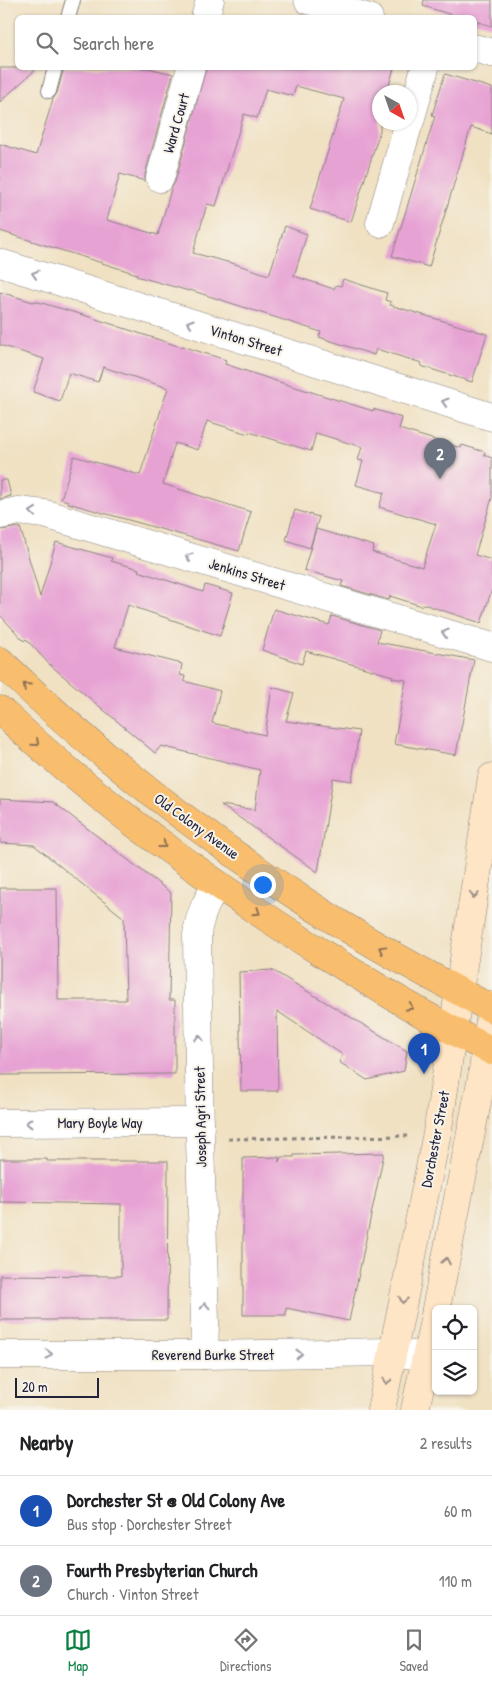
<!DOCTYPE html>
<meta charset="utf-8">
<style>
:root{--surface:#fff;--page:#f6f6f6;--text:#202124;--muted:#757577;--line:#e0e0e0;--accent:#0b8043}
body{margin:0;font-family:"Patrick Hand",sans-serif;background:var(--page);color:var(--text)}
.controls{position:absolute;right:15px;bottom:15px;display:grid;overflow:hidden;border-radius:8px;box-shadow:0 1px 4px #0004}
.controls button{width:45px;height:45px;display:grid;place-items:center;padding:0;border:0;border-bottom:1px solid var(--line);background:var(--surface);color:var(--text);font:25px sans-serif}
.compass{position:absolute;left:372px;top:85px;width:45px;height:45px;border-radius:50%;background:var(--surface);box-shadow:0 1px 4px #0004;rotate:140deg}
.scale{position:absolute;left:15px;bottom:12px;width:84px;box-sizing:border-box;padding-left:5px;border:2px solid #22223b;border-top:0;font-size:14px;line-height:18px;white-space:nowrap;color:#22223b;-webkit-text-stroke:4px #f7f3e8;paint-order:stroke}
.you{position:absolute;left:262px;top:884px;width:18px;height:18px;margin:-12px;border:4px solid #fff;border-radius:50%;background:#1a73e8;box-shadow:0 0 0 8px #1a73e833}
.badge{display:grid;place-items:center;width:32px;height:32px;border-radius:50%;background:var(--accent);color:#fff;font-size:16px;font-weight:700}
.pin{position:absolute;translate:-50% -41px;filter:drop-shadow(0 1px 2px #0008)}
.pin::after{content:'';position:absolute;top:26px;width:18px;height:15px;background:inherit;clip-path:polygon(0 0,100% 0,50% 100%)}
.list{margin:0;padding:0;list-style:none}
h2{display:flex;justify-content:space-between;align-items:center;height:65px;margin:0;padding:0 20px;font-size:21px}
h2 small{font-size:16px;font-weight:400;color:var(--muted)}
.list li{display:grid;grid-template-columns:32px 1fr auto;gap:15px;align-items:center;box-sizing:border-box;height:70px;padding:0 20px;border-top:1px solid var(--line)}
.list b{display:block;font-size:19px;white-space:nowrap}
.list p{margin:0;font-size:16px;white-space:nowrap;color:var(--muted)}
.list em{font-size:16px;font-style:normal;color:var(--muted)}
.icon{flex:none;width:28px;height:28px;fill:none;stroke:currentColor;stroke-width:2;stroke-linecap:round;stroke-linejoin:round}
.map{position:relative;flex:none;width:492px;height:1410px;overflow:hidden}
.search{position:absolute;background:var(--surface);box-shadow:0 1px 4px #0004;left:15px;right:15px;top:15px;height:55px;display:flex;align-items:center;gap:12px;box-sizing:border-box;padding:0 18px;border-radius:8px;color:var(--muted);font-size:19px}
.sheet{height:205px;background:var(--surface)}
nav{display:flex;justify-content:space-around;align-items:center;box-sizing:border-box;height:70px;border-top:1px solid var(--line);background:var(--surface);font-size:14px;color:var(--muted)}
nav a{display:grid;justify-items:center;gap:2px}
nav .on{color:var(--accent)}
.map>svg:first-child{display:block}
</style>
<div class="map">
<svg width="492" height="1410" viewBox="0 0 492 1410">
<rect width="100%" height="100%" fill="#f7f3e8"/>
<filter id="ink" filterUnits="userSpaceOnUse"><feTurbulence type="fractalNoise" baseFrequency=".02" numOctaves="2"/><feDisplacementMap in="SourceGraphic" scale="10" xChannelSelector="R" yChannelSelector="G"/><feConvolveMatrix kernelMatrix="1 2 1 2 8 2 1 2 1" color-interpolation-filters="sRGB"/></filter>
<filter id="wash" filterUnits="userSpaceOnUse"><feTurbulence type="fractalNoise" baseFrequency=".0096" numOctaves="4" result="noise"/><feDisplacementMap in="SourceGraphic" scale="20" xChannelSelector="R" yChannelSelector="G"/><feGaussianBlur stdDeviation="1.12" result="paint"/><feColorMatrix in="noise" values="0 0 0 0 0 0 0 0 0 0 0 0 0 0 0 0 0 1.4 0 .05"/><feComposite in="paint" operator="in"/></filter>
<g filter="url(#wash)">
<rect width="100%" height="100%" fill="#f0e1c3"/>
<g id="blocks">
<!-- building -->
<g fill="#e7a2d4">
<path d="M 424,0 L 492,0 L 492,26 L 474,21 L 474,18 L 462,18 L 423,6 Z"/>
<path d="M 0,68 L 37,68 L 0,102 Z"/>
<path d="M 64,68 L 148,68 L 173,74 L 145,174 L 145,181 L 120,174 L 107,220 L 158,235 L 171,189 L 175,182 L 206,68 L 394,68 L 387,92 L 380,92 L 380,131 L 351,222 L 310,209 L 344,99 L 296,86 L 293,96 L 266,89 L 257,118 L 244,114 L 216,206 L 207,204 L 193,253 L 235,264 L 269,275 L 285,226 L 307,234 L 294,276 L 334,289 L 336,285 L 341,286 L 343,279 L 387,293 L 385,300 L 391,302 L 390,305 L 487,334 L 472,382 L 421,366 L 422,363 L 376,349 L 374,355 L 319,337 L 321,332 L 190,290 L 189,291 L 136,276 L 137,274 L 0,231 L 0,144 L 36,155 L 53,99 L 57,93 Z"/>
<path d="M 445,74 L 492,88 L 492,134 L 471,127 L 429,267 L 392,256 L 435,116 L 432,115 Z"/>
<path d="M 0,292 L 33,302 L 35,301 L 90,317 L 181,347 L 182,346 L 226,360 L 225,364 L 276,381 L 373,411 L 373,409 L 402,418 L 399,429 L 461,448 L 462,445 L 485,452 L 484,455 L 492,458 L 492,498 L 475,555 L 492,560 L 492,589 L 481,623 L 423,604 L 422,606 L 390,596 L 389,600 L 341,586 L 343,581 L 304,570 L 316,529 L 374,546 L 372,552 L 422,567 L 436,524 L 379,507 L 384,493 L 356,485 L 363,461 L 358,460 L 362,447 L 316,433 L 311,451 L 249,432 L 248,434 L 207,421 L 198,450 L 175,443 L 163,484 L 251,512 L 239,551 L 68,503 L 68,501 L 61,499 L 74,456 L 140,475 L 168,388 L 103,367 L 98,382 L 69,373 L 60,401 L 33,392 L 44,359 L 0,345 Z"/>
<path d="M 0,480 L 7,480 L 11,496 L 0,499 Z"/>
<path d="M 295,510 L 319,517 L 310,548 L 286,540 Z"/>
<path d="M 20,527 L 40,597 L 56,542 L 112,558 L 111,561 L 139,569 L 138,571 L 203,592 L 205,585 L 233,593 L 220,636 L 128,605 L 115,647 L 182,664 L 180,675 L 185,676 L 184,681 L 220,691 L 212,723 L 265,735 L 272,687 L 294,693 L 286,721 L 359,731 L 352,781 L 333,778 L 318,872 L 221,805 L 255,810 L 260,770 L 161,746 L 155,753 L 49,664 L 26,639 L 24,641 L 0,615 L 0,530 Z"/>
<path d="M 274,609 L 329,625 L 332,616 L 380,630 L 377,642 L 474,660 L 456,755 L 394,744 L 406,680 L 392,678 L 393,676 L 306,651 L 302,664 L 262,650 Z"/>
<path d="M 0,799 L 53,802 L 171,893 L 169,1000 L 175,1000 L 175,1074 L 0,1075 L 0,888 L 57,888 L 58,1000 L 126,1000 L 124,918 L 34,845 L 0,843 Z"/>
<path d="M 272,970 L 407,1051 L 404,1071 L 367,1080 L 339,1062 L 343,1055 L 277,1011 L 278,1091 L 241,1091 L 239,972 Z"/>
<path d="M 384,1153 L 349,1321 L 286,1308 L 286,1315 L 243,1315 L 243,1158 L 279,1157 L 279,1162 L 281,1157 L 294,1157 L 294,1155 Z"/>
<path d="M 0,1159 L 47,1159 L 47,1161 L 168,1161 L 167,1320 L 0,1320 L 0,1275 L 121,1276 L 121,1204 L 0,1202 Z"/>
</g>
</g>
</g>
<g filter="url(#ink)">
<use href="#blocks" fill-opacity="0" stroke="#89827f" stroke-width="1"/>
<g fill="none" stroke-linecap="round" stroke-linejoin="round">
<!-- lane casing -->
<g stroke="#89827f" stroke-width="16">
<g id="lane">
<path d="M 68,18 L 73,0"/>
<path d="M 49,91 L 55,68"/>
</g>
</g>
<!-- street casing -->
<g stroke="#89827f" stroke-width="29">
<g id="street">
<path d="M 308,0 L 369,18"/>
<path d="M 205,18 L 210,0"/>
<path d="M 474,48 L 492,53"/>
<path d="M 410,121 L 425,68"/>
<path d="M 160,178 L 191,68"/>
<path d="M 380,223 L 409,122"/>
<path d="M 0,263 L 492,417"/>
<path d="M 0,515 L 18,511 L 45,514 L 492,647"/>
<path d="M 0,1123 L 200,1122"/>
<path d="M 0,1355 L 204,1355 L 393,1352 L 426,1357"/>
<path d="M 204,1355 L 205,1323 L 200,1139 L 197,935 C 199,915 207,901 217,884"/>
</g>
</g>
<!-- secondary casing -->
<g stroke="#89827f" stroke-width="29">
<g id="secondary">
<path d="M 436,1309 L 482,1077 L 492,1006"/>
<path d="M 381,1410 L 438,1128 L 492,777"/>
<path d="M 415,1410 L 436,1311"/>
</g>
</g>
<!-- primary casing -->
<g stroke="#89827f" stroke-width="29">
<g id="primary">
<path d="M 0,661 C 96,754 202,836 315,908 C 372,945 432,977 492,1009"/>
<path d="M 0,710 C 99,803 210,883 325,955 C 380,989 434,1022 492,1051"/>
</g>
</g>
<!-- path -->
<path stroke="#89827f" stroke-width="3" stroke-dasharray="4 4" stroke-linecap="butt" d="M 228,1139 L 407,1136"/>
<!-- lane -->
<use href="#lane" stroke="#fff" stroke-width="14"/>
<!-- street -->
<use href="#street" stroke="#fff" stroke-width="28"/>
<!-- secondary -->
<use href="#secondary" stroke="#fde5c5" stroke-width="28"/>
<!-- primary -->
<use href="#primary" stroke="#f9be6d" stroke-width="28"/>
</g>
<!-- one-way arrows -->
<defs><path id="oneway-chevron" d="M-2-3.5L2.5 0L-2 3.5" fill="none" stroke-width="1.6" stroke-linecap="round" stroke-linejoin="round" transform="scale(1.25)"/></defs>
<g stroke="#9c9ca7">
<use href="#oneway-chevron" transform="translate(35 274) rotate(-163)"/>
<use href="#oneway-chevron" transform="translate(190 323) rotate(-163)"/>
<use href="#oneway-chevron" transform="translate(445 402) rotate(-163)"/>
<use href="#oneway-chevron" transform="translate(33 512) rotate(-174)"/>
<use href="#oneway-chevron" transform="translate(189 557) rotate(-163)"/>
<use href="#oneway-chevron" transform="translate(445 633) rotate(-163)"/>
<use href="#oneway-chevron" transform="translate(199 1038) rotate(-91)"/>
<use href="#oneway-chevron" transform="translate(29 1123) rotate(180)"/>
<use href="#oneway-chevron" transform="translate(205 1306) rotate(-92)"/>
<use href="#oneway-chevron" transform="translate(49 1354) rotate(-1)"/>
<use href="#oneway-chevron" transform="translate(299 1354) rotate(-1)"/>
</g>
<g stroke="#8e7054">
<use href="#oneway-chevron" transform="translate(26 686) rotate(-136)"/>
<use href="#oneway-chevron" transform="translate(36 743) rotate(41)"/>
<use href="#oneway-chevron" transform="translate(163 845) rotate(37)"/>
<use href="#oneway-chevron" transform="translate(257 912) rotate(34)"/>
<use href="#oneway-chevron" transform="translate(382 949) rotate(-151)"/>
<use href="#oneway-chevron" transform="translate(410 1007) rotate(28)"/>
</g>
<g stroke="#9a8d87">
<use href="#oneway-chevron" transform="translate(474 895) rotate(98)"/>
<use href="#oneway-chevron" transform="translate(446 1261) rotate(-79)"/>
<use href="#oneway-chevron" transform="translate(403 1300) rotate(101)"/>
<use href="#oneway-chevron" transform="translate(387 1381) rotate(102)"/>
</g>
</g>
<g text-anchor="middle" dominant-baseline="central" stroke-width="4" stroke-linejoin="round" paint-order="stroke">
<!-- street labels -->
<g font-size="15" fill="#22223b" stroke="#f7f3e8">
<text transform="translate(176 123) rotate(-74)">Ward Court</text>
<text transform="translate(246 340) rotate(17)">Vinton Street</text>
<text transform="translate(247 574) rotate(17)">Jenkins Street</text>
<text transform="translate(197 826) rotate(36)">Old Colony Avenue</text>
<text transform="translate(200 1117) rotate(-91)">Joseph Agri Street</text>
<text x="100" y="1122">Mary Boyle Way</text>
<text transform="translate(435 1139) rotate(-79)">Dorchester Street</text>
<text x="213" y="1354">Reverend Burke Street</text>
</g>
</g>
</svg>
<div class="controls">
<button><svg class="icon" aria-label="locate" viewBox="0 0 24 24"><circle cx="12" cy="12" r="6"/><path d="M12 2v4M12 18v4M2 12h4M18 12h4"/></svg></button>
<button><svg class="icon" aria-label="layers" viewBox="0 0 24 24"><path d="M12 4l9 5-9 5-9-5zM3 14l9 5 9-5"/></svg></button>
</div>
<svg class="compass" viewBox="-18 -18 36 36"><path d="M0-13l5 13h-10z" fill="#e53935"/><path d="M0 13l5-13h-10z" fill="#757577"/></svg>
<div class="scale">20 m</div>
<div class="you"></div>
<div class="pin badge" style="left:424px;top:1074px;background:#1a4fb4">1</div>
<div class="pin badge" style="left:440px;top:479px;background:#6b7280">2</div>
<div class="search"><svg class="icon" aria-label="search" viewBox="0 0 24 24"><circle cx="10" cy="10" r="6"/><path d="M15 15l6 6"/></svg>Search here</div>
</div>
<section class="sheet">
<h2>Nearby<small>2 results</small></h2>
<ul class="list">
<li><span class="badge" style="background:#1a4fb4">1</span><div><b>Dorchester St @ Old Colony Ave</b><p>Bus stop · Dorchester Street</p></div><em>60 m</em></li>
<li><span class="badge" style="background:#6b7280">2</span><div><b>Fourth Presbyterian Church</b><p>Church · Vinton Street</p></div><em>110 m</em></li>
</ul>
</section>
<nav>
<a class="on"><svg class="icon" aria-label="map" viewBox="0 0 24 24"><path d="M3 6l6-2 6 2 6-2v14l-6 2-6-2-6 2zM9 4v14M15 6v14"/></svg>Map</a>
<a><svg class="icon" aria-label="directions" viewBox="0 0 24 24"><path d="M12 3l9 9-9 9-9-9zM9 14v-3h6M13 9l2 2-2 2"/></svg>Directions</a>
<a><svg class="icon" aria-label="saved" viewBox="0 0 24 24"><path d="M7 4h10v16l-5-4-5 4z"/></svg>Saved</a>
</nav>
